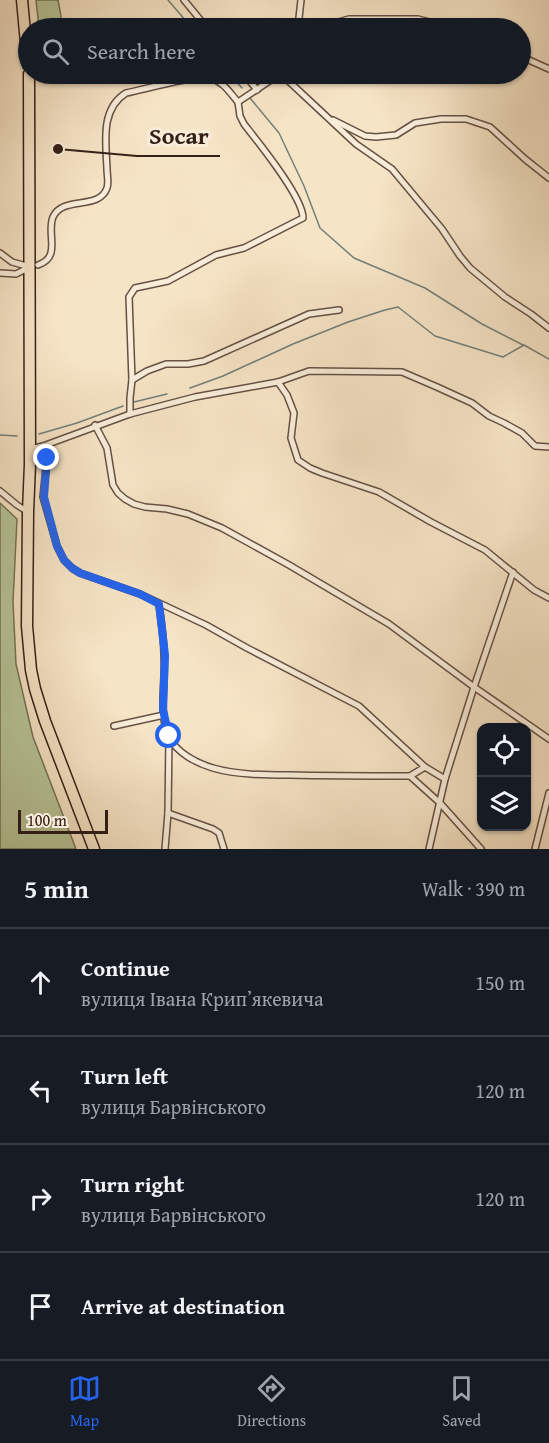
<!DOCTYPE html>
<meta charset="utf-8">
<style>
:root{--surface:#171b24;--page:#20242c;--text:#f1f3f6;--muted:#9ea1a6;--line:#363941;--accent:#2563eb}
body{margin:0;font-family:"Gentium Book Plus",serif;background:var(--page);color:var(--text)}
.controls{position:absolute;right:18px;bottom:18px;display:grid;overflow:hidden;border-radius:12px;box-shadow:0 2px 4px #0004}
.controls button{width:54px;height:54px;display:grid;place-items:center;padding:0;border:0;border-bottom:2px solid var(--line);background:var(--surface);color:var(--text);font:30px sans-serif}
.scale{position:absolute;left:18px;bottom:15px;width:90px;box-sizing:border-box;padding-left:6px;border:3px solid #352018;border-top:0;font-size:16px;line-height:21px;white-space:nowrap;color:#352018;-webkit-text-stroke:4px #f9edda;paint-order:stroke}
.stop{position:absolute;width:18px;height:18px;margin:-14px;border:4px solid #2563eb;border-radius:50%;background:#fff}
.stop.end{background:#2563eb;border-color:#fff;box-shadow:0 2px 6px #0008}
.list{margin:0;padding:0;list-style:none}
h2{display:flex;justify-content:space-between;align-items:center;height:78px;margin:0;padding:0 24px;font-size:26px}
h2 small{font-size:20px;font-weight:400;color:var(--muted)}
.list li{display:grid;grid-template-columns:39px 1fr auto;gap:18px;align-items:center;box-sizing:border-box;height:108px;padding:0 24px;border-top:2px solid var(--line)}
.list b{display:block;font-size:22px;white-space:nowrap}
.list p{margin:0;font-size:20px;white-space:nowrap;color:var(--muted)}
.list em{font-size:20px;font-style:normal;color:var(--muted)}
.icon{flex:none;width:33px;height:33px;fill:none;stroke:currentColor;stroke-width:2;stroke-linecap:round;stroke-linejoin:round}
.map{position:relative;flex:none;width:549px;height:849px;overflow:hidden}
.search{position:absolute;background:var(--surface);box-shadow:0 2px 4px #0004;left:18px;right:18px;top:18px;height:66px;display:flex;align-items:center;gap:15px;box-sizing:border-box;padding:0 21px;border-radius:33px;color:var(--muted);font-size:22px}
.sheet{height:510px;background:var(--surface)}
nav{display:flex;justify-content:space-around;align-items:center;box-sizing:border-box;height:84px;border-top:2px solid var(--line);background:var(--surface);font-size:16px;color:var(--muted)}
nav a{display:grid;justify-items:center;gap:3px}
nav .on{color:var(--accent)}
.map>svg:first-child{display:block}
</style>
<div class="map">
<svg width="549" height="849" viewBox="0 0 549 849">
<rect width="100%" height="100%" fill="#f6e4c6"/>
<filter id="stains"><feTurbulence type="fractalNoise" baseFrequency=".00333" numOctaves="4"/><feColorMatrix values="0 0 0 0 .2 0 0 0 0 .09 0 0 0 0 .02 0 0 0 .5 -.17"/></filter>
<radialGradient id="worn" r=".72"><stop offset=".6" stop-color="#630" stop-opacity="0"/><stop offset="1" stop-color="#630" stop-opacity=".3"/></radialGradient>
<!-- green -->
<g fill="#b7c599" stroke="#767258" stroke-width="1.5">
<path d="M 36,0 L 58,0 L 61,16 L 60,28 L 39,28 Z"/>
<path d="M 0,503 L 17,519 L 13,602 L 16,664 L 33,737 L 76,849 L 0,849 Z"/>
</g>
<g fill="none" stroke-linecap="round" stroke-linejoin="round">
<!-- stream -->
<g stroke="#737f79" stroke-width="1.5">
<path d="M 168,0 L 192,28"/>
<path d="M 229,74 L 242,88"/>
<path d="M 250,98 L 279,133 L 304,186 L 320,228 L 354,258 L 425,288 L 482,324 L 523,345"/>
<path d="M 190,388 L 223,376 L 293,344 L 348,322 L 385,310 L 398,307 L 435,336 L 503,357 L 524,345 L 549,359"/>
<path d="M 134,402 L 167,394"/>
<path d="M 39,434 L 77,423 L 123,406"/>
<path d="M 0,435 L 17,436"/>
</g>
<!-- street casing -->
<g stroke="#655144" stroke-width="8">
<g id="street">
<path d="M 184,0 L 207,28"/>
<path d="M 298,26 L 324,26 L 349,19 L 418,19 L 453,28"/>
<path d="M 298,27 L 301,0"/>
<path d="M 520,56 L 549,69"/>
<path d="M 244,74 L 257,90"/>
<path d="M 281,74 L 356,144 L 392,169 L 442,229 L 460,256 L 470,268 L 505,297 L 531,314 L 549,328"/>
<path d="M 238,102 L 280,74"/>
<path d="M 333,120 L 365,136 L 376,137 L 396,135 L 415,123 L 441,119 L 466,119 L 490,127 L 525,159 L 549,178"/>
<path d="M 0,253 L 12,262 L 30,267"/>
<path d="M 38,265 C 62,257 46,234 53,217 C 63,195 99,211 107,188 C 109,182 107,175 107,169 C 106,143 100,109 126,93 C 143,90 196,74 210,78 C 223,81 230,93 238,102"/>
<path d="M 0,273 L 16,274 L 28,268"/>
<path d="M 132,380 L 147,371 L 166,364 L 188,364 L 204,361 L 309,314 L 339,310"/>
<path d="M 278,382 L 287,395 L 294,413 L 291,438 L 298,460 L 310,468 L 322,473 L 379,492 L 431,522 L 485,550 L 534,590 L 549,598"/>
<path d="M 130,414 L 130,398 L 132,380 L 129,297 L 135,288 L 168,281 L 216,255 L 244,248 L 303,218 C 303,197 258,142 244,124 L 240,116 L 238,102"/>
<path d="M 95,425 L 107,448 L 113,485 L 118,493 L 125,499 L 134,504 L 145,507 L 167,509 L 188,514 L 222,528 L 289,565 L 389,624 L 474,687 L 549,739"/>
<path d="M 43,446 L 47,458 L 43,497 L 57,546 L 64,560 L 72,568 L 80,573 L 140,594 L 206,625 L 247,648 L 359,706 L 425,767 L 410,776"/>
<path d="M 30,449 L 43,446 L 130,414 L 195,397 L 278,382 L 309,371 L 402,372 L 437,387 L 472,403 L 489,416 L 504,423 L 522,433 L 535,446 L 549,447"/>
<path d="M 0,491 L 17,505 L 28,512"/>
<path d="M 159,604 C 161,621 164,638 164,655 C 166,680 158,714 169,737 C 177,753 196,763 213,768 C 237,775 265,775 290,775 C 330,776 370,776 410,776 L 440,803 L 481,849"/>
<path d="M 114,726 L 164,715"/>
<path d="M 425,767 L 445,779"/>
<path d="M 168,813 L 213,829 L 219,833 L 224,849"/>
<path d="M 165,849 L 168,813 L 169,737"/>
<path d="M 429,849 L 445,779 L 474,687 L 513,572"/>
<path d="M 535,849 L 549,793"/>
</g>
</g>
<!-- highway casing -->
<g stroke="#352018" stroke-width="13">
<g id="highway">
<path d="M 22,0 L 28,65"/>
<path d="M 29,74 L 30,464 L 28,512 L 27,626 L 31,670 L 35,689 L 45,721 L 94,849"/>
</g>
</g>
<!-- street -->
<use href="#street" stroke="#f9edda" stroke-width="5"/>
<!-- highway -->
<use href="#highway" stroke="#f6e4c6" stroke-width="10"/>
</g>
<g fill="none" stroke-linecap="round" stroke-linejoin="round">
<!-- route -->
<path stroke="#2563eb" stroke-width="8" d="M 47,458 L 44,497 L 57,546 L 64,560 L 72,568 L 80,573 L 140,594 L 159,604 L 165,655 L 163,710 L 169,736"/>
</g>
<!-- callouts -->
<path fill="none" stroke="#352018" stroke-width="2" d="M58 149L137 156H220"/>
<circle fill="#352018" stroke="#f9edda" stroke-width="2" cx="58" cy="149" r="6"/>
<g font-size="24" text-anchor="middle" font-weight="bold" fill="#352018" stroke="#f9edda" stroke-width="6" stroke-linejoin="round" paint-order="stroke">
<text x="179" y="144">Socar</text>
</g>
<rect width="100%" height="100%" filter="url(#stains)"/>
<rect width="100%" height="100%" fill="url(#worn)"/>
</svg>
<div class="controls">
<button><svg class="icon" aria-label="locate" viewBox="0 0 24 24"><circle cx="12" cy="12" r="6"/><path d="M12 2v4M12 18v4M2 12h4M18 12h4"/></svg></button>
<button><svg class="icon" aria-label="layers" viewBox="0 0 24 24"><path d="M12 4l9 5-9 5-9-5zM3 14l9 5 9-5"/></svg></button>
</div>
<div class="scale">100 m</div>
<div class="stop" style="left:169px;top:736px"></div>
<div class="stop end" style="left:47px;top:458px"></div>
<div class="search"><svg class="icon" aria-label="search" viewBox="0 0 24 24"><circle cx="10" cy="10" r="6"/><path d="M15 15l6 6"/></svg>Search here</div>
</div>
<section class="sheet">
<h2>5 min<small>Walk · 390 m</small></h2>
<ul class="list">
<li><svg class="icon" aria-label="ahead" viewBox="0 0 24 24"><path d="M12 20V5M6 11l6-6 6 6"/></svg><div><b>Continue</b><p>вулиця Івана Крипʼякевича</p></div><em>150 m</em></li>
<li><svg class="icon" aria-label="left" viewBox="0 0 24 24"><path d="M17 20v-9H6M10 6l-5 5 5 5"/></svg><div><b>Turn left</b><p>вулиця Барвінського</p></div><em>120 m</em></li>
<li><svg class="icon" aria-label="right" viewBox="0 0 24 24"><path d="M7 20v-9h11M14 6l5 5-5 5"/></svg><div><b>Turn right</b><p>вулиця Барвінського</p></div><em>120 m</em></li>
<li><svg class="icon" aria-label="arrive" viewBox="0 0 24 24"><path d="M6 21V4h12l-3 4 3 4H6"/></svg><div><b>Arrive at destination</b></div></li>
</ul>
</section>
<nav>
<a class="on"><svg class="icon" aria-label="map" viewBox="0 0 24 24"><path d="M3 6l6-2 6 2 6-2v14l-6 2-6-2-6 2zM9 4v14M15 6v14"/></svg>Map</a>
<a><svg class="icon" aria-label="directions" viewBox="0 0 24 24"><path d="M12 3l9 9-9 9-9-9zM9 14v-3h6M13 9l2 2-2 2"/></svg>Directions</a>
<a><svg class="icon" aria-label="saved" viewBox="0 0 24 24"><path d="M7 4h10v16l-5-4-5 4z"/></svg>Saved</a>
</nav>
